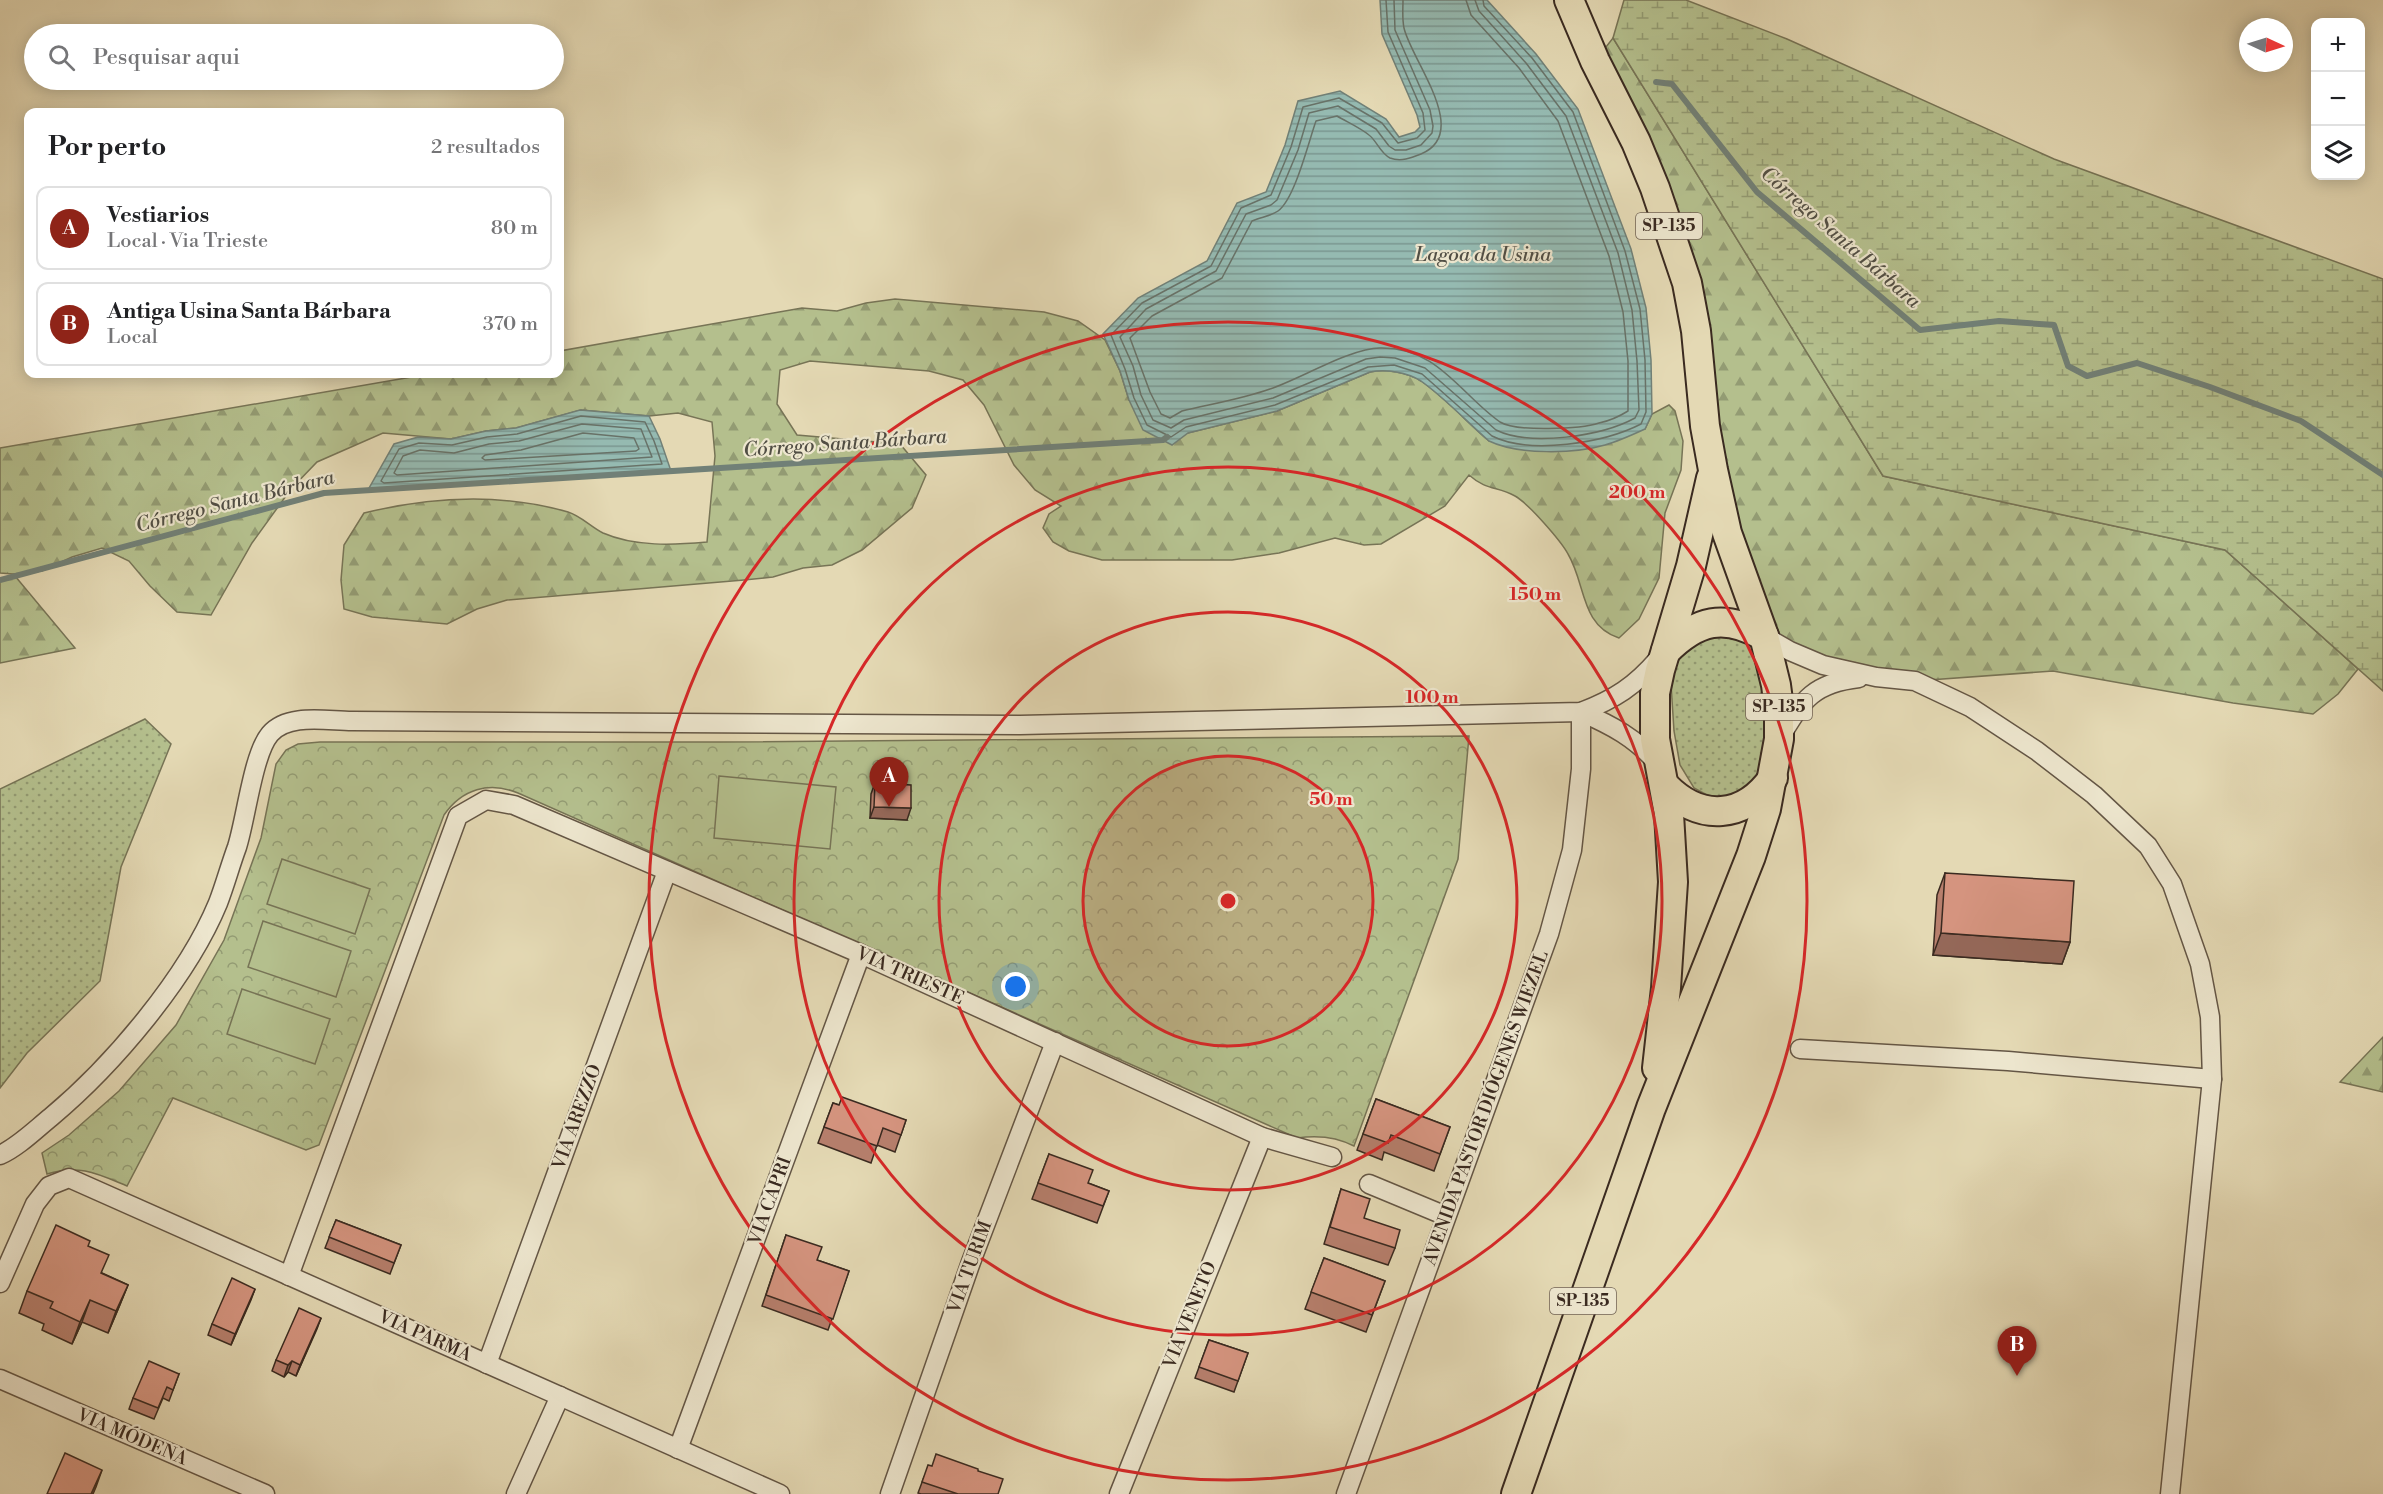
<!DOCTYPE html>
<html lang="pt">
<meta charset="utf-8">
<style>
:root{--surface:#fff;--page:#f6f6f6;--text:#202124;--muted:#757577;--line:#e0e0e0;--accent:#8f2418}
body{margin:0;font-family:"Libre Bodoni",serif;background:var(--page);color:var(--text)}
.controls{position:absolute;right:18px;top:18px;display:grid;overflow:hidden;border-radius:12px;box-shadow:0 3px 15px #0003}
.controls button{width:54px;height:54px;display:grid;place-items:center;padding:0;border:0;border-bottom:2px solid var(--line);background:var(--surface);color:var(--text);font:30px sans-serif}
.compass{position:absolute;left:2239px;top:18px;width:54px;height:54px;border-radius:50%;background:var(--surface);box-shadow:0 3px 15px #0003;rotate:94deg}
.you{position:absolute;left:1016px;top:987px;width:21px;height:21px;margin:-15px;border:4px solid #fff;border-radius:50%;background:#1a73e8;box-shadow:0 0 0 9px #1a73e833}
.badge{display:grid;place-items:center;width:39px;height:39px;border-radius:50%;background:var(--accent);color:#fff;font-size:20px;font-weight:700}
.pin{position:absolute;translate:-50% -50px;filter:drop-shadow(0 2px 3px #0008)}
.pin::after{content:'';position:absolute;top:32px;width:21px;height:18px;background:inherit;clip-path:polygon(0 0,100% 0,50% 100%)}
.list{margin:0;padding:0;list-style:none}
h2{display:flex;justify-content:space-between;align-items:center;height:78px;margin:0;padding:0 24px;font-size:26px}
h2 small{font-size:20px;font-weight:400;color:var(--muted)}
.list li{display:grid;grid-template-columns:39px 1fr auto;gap:18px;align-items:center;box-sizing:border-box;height:84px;margin:0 12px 12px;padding:0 12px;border:2px solid var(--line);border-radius:12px}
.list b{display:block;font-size:22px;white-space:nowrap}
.list p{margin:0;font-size:20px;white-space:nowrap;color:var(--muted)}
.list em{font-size:20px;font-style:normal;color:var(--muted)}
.icon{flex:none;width:33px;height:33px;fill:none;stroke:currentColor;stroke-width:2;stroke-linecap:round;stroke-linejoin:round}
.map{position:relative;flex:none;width:2383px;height:1494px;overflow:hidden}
.search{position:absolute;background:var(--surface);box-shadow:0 3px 15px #0003;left:24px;top:24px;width:540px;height:66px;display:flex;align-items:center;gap:15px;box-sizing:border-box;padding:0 21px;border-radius:33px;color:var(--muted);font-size:22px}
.panel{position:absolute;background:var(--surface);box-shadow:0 3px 15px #0003;left:24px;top:108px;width:540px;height:270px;border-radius:12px}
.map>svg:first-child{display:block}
</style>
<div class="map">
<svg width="2383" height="1494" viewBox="0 0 2383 1494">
<defs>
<pattern id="grass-dots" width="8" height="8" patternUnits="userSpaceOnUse" patternTransform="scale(1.5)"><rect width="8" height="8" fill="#b4bf8d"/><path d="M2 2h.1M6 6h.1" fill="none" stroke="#939b73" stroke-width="1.8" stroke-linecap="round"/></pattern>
<pattern id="forest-firs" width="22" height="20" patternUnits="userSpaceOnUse" patternTransform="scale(1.5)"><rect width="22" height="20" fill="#b4bf8d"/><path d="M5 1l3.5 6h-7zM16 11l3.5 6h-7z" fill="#939b73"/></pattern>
<pattern id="wetland-marsh" width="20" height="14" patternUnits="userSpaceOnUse" patternTransform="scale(1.5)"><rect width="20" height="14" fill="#b4bf8d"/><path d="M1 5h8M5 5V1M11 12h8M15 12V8" fill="none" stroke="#939b73"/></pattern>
<pattern id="park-crowns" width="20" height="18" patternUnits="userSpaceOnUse" patternTransform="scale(1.5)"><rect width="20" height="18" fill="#b4bf8d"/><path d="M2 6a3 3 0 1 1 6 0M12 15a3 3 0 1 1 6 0" fill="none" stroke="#939b73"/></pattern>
<pattern id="water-rules" width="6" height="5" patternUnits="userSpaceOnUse" patternTransform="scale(1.5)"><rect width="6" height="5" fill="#95bab1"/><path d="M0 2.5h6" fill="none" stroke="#7b9790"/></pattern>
</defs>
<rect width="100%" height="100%" fill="#e4d9b4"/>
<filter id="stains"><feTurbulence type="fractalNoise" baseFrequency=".00333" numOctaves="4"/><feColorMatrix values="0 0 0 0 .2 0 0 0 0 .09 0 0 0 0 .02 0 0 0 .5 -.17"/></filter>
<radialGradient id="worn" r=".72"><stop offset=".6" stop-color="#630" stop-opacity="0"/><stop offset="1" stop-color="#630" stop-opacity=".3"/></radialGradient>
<!-- grass -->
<g fill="url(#grass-dots)" stroke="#777456" stroke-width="1.5">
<path d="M 1715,629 L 1754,646 L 1768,696 L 1766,768 L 1748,790 L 1721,798 L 1707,795 L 1694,788 L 1680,765 L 1674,731 L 1671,684 L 1679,650 Z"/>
<path d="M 145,719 L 171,744 L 121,867 L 100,981 L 27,1053 L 0,1088 L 0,789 Z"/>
</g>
<!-- forest -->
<g fill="url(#forest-firs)" stroke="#777456" stroke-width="1.5">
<path d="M 1613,38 L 1883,476 L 2225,550 L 2358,669 L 2338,694 L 2313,714 L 2233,703 L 2053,671 L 1915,681 L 1876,677 L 1764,636 L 1696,331 L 1595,61 Z"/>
<path d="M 895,299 L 1044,312 L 1078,321 L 1105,340 L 1120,371 L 1129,400 L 1188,433 L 1277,411 L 1370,372 C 1386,369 1407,372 1421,381 C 1444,397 1467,422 1489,441 L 1645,429 L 1652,414 L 1669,405 L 1675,411 L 1683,441 L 1681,470 L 1665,513 L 1659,578 L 1639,619 L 1619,638 C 1580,625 1586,584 1568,554 C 1561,541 1528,503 1515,496 C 1497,486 1487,491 1469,475 L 1445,506 L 1381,544 L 1364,545 L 1335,538 L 1279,553 L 1232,560 L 1102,560 L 1069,551 L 1053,542 L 1043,528 L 1049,514 L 1061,506 L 1035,490 L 1014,465 L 984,405 L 963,380 L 929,371 L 810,361 L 780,370 L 777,404 L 797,435 L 900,444 L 926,475 L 912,508 L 862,550 L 832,565 L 803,568 L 773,577 L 744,580 L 507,600 L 477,609 L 447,624 L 372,617 L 344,609 L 341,580 L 344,545 L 364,513 C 430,497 502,493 568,512 C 581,516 591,527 603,533 C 635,547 674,545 707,542 L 715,456 L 712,422 L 678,413 L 649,416 L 581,410 L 516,428 L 486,431 L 451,439 L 383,433 L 317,462 L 291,489 L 252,543 L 211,615 L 177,612 L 150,586 L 129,561 L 102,548 L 72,557 L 42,571 L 13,574 L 0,573 L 0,448 L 429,374 L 560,374 L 560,351 L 802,308 L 837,311 L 866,303 Z"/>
<path d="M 15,576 L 75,648 L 0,663 L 0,580 Z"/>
<path d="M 2383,1037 L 2383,1092 L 2340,1082 Z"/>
</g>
<!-- wetland -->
<path fill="url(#wetland-marsh)" stroke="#777456" stroke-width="1.5" d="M 1624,0 L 1686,0 L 1787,39 L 2054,159 L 2383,279 L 2383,691 L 2225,550 L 1883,476 L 1613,38 Z"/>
<!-- park -->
<path fill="url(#park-crowns)" stroke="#777456" stroke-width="1.5" d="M 1469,736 L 1458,859 L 1354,1146 C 1335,1136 1317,1135 1297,1138 L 518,793 C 489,781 462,789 444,815 L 319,1145 L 306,1150 L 173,1098 L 127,1186 C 98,1174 80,1164 47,1174 L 42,1153 L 69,1135 L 119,1091 L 176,1025 L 224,940 L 261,838 L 276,764 L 286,750 L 298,744 L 320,742 L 720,742 Z"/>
<!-- pitch -->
<g fill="#b4bf8d" stroke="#777456" stroke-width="1.5">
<path d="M 719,776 L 836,787 L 830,849 L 714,838 Z"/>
<path d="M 282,859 L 370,889 L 355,934 L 267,904 Z"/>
<path d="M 263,921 L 351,951 L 336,997 L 248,967 Z"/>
<path d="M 242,989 L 330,1019 L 315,1064 L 227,1034 Z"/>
</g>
<!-- water -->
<g fill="url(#water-rules)" stroke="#718077" stroke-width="1.5">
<path d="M 1380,0 L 1487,0 L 1536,54 L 1578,109 L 1631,249 L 1646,308 L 1651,360 L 1652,414 L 1645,429 C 1632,435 1619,441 1605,445 C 1574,454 1518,455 1489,441 C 1467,422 1444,397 1421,381 C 1407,372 1386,369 1370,372 L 1277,411 L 1188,433 L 1172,445 L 1143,430 L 1129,400 L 1120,371 L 1103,334 L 1138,298 L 1207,261 L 1237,203 L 1266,192 L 1285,145 L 1298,101 L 1340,91 L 1386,119 L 1399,137 L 1415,132 L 1420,127 L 1417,115 L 1382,34 Z"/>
<path d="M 580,410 L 649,416 L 660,439 L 671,471 L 368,490 L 394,444 L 418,437 L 451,439 L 486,431 L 516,428 Z"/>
</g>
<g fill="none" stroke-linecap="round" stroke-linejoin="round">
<!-- shore -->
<g stroke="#687268" stroke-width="1.5">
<path d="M 1386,0 L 1388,32 L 1423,113 L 1425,130 L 1417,138 L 1398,143 L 1382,123 L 1339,98 L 1303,107 L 1291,147 L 1271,195 L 1241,208 L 1211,266 L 1142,303 L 1111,335 L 1125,369 L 1134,398 L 1147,425 L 1171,437 L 1186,427 L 1275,405 L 1368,367 L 1394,365 L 1422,374 L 1492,436 C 1530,455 1604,443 1641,424 L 1646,412 L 1645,360 L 1640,309 L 1625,251 L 1573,112 L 1532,58 L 1484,6 L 1483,0"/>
<path d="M 1394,0 L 1395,30 L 1430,110 L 1433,126 L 1432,133 L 1421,145 L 1406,150 L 1395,150 L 1389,146 L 1376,129 L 1338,106 L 1309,113 L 1298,150 L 1277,200 L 1271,205 L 1246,214 L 1216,271 L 1146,309 L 1120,337 L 1133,366 L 1141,395 L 1153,420 L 1171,428 L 1184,420 L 1273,398 L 1366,359 L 1380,357 L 1395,358 L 1425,368 L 1496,430 C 1531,447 1602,436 1635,418 L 1639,410 L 1637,361 L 1632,310 L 1618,253 L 1566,116 L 1526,63 L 1479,11 L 1475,0"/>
<path d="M 1403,0 C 1403,9 1402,19 1404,28 C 1411,60 1472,133 1421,154 C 1411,158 1401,162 1390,158 C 1380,153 1377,141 1369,135 C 1359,127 1347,122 1337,116 L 1316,121 C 1309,140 1295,199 1278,211 C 1271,216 1261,217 1252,221 L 1222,278 L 1152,316 L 1130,338 L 1150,392 L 1161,414 L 1170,418 L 1182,411 C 1211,404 1242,399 1270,389 C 1300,379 1351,348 1380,348 C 1438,347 1459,393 1500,422 C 1516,432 1581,429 1599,423 C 1609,421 1620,416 1628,411 L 1628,361 L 1623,312 L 1609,256 L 1558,121 L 1519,68 L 1471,15 L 1466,0"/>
<path d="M 581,416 L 645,422 L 654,441 L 662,464 L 384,483 L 381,481 L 399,449 L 419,443 L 452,445 L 487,437 L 517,434 Z"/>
<path d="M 582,424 L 641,429 L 652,457 L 397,475 L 394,473 L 403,456 L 420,450 L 454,453 L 489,444 L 519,441 Z"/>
<path d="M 583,433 L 634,438 L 639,449 L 636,451 L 485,460 L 482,458 L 485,455 L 521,450 Z"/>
</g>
<!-- stream -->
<g stroke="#718077" stroke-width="6">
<path d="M 1656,82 L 1672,84 L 1757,192 L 1920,330 L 1999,321 L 2054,325 L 2068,366 L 2087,376 L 2137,363 L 2210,387 L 2301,421 L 2383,475"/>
<path d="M 0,580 L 324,493 L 1163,440 L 1167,437"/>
</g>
<!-- minor casing -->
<g stroke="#645645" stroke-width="21">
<g id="minor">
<path d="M 1764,636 L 1790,651 L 1823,665 L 1876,677 L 1915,681 L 1970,707 L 2037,751 L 2094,795 L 2148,846 L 2172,884 L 2200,964 L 2210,1017 L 2212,1079 L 2170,1494"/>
<path d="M 1581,712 C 1611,725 1636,738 1658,764"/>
<path d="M 1781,736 C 1803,699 1814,683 1859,678"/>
<path d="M 1800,1049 L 2008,1061 L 2212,1079"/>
<path d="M 0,1155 C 18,1147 35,1130 51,1117 C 113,1065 187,978 218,903 C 225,885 230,866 237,847 C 246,819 253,754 270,734 C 288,713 326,721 352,721 L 1020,725 L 1581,712 C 1615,699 1635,686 1659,658"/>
<path d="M 1369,1184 L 1446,1216"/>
<path d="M 289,1276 L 458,816 L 486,800 L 514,805 L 861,954 L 1262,1137 L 1332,1157"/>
<path d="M 0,1283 L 35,1204 L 49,1186 L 69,1178 L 780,1494"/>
<path d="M 487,1364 L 667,871"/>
<path d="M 0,1379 L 265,1494"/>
<path d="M 678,1449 L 861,954"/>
<path d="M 516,1494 L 560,1396"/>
<path d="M 890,1494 L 971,1262 L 1055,1042"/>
<path d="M 1119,1494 L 1262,1137"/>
<path d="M 1346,1494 L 1549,934 L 1572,850 L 1581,769 L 1581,712"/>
</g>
</g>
<!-- primary casing -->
<g stroke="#3a2a20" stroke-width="32">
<g id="primary">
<path d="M 1666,651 C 1697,620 1724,613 1764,636"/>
<path d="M 1666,787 C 1701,822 1744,819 1773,778"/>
<path d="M 1657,1068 L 1666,988 L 1673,882 L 1669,814 L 1655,739 L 1655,693 L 1660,670 L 1691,566 L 1711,478"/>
<path d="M 1516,1494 L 1651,1108 L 1751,856 L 1766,809 L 1779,739 L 1779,708 L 1776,685 L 1764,636 L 1727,533 L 1713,470 L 1705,426 L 1696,331 L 1687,283 L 1655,188 L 1636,142 L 1595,61 L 1569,0"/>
</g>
</g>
<!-- minor -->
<use href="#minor" stroke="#ede6ce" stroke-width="18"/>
<!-- primary -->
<use href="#primary" stroke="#e4d9b4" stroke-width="28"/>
</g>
<!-- wall -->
<g fill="#b77f6d" stroke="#3a2a20" stroke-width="1.5">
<path d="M 875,783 L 907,820 L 870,818 L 871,794 Z"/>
<path d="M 1945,873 L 2070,942 L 2062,964 L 1933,955 L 1937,895 Z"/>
<path d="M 1376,1099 L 1450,1127 L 1434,1171 L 1384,1152 L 1382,1160 L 1357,1150 Z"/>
<path d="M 833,1103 L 839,1105 L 906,1120 L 895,1152 L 877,1145 L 871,1163 L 818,1143 Z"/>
<path d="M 1049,1154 L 1088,1183 L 1109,1191 L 1097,1223 L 1032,1199 Z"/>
<path d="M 1341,1189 L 1364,1218 L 1395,1248 L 1388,1265 L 1324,1244 Z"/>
<path d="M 336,1220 L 401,1245 L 390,1274 L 325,1248 Z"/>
<path d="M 786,1235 L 817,1260 L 849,1271 L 828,1330 L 762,1306 Z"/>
<path d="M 88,1246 L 102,1273 L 128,1285 L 119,1307 L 108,1333 L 82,1322 L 72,1344 L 42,1330 L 44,1324 L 19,1313 L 27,1291 Z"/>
<path d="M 1324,1258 L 1385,1281 L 1366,1332 L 1305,1309 Z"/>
<path d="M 255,1289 L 231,1345 L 208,1335 L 212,1324 Z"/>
<path d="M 321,1318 L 296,1376 L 288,1372 L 284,1377 L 272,1371 L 276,1360 Z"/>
<path d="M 1209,1340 L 1248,1353 L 1234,1392 L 1195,1378 Z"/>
<path d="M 179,1374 L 169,1401 L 163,1398 L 154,1419 L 129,1409 L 133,1398 Z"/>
<path d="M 978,1471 L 998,1494 L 921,1494 L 918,1493 L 924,1477 Z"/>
</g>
<!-- shaded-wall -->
<g fill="#956859" stroke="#3a2a20" stroke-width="1.5">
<path d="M 874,807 L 911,808 L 907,820 L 870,818 Z"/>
<path d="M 1941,933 L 2070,942 L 2062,964 L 1933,955 Z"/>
<path d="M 128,1285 L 119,1307 L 108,1333 L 116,1311 Z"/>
<path d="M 255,1289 L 251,1300 L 231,1345 L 235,1334 Z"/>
<path d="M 90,1300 L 82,1322 L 72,1344 L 80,1322 Z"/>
<path d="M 321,1318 L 317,1329 L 296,1376 L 300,1365 Z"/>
<path d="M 292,1361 L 288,1372 L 284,1377 L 288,1365 Z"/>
<path d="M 102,1470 L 96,1487 L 93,1494 L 91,1494 Z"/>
</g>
<!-- building -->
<g fill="#d5947f" stroke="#3a2a20" stroke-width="1.5">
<path d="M 875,783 L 911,785 L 911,808 L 874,807 Z"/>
<path d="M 1945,873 L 2074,881 L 2070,942 L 1941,933 Z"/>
<path d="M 842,1097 L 906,1120 L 901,1135 L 883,1128 L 877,1146 L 824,1127 L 833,1103 L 839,1105 Z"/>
<path d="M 1376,1099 L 1450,1127 L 1440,1154 L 1391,1135 L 1388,1143 L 1363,1134 Z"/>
<path d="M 1049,1154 L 1093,1170 L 1088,1183 L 1109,1191 L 1103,1206 L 1038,1183 Z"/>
<path d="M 1341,1189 L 1370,1199 L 1364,1218 L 1400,1230 L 1395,1248 L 1330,1227 Z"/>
<path d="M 336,1220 L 401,1245 L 394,1263 L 329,1237 Z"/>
<path d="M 56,1225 L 90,1241 L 88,1246 L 109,1255 L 101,1273 L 128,1285 L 116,1311 L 90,1300 L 80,1322 L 50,1308 L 53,1302 L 27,1291 Z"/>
<path d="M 786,1235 L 822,1247 L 817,1260 L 849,1271 L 833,1319 L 766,1295 Z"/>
<path d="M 1324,1258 L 1385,1281 L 1372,1315 L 1311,1292 Z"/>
<path d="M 232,1278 L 255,1289 L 235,1334 L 212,1324 Z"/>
<path d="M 299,1308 L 321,1318 L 300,1365 L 292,1361 L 288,1365 L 276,1360 Z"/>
<path d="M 1209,1340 L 1248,1353 L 1238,1381 L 1199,1367 Z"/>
<path d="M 149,1361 L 179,1374 L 173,1390 L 167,1387 L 158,1408 L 133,1398 Z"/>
<path d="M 65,1453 L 102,1470 L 91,1494 L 47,1494 Z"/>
<path d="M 936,1454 L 978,1469 L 978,1471 L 1003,1479 L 998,1494 L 958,1494 L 922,1482 L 928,1465 L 932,1466 Z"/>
</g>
<!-- distance rings -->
<circle cx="1228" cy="901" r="145" fill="#d62828" fill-opacity=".12"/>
<g fill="none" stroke="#d62828" stroke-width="3">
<circle cx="1228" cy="901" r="145"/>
<circle cx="1228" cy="901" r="289"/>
<circle cx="1228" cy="901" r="434"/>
<circle cx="1228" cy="901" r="579"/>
</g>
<g text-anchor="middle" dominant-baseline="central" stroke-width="4.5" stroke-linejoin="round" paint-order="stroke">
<!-- shield labels -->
<g fill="#ede6ce" stroke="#706254" stroke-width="1.5">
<rect x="1636" y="213" width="66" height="26" rx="4.5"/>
<rect x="1746" y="694" width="66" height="26" rx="4.5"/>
<rect x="1550" y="1288" width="66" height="26" rx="4.5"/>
</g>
<g font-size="16" font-weight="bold" fill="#3a2a20">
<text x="1669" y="226">SP-135</text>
<text x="1779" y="707">SP-135</text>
<text x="1583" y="1301">SP-135</text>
</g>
<!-- street labels -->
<g font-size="18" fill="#3a2a20" stroke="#ede6ce">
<text transform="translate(910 976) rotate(24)">VIA TRIESTE</text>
<text transform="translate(1486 1108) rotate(-70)">AVENIDA PASTOR DIÓGENES WIEZEL</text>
<text transform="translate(577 1117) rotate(-70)">VIA AREZZO</text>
<text transform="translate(770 1201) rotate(-70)">VIA CAPRI</text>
<text transform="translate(970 1267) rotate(-70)">VIA TURIM</text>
<text transform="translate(1190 1315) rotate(-68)">VIA VENETO</text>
<text transform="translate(425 1336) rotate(24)">VIA PARMA</text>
<text transform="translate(132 1437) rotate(23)">VIA MÓDENA</text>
</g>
<!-- water labels -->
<g font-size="20" font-style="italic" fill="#514e44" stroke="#ede6ce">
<text transform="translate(1840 238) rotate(41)">Córrego Santa Bárbara</text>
<text x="1483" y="255">Lagoa da Usina</text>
<text transform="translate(845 444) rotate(-4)">Córrego Santa Bárbara</text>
<text transform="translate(235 502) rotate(-14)">Córrego Santa Bárbara</text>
</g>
</g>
<circle cx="1228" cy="901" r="9" fill="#d62828" stroke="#ede6ce" stroke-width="3"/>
<g font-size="18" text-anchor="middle" font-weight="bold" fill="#d62828" stroke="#ede6ce" stroke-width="4.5" stroke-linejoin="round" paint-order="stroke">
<text x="1637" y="498">200 m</text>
<text x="1535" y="600">150 m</text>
<text x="1432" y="703">100 m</text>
<text x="1331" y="805">50 m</text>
</g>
<rect width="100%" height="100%" filter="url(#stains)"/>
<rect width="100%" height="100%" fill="url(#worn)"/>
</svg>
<div class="controls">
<button>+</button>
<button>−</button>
<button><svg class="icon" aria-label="layers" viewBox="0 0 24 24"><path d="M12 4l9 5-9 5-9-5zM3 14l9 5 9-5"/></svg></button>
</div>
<svg class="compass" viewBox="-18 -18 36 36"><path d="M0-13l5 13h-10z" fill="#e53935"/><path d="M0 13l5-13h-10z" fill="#757577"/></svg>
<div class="you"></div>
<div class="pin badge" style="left:889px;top:807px">A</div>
<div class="pin badge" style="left:2017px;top:1376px">B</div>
<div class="search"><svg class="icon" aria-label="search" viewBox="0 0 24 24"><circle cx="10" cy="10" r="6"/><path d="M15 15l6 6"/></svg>Pesquisar aqui</div>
<section class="panel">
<h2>Por perto<small>2 resultados</small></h2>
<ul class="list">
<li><span class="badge">A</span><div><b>Vestiarios</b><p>Local · Via Trieste</p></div><em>80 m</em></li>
<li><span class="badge">B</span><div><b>Antiga Usina Santa Bárbara</b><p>Local</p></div><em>370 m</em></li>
</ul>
</section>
</div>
